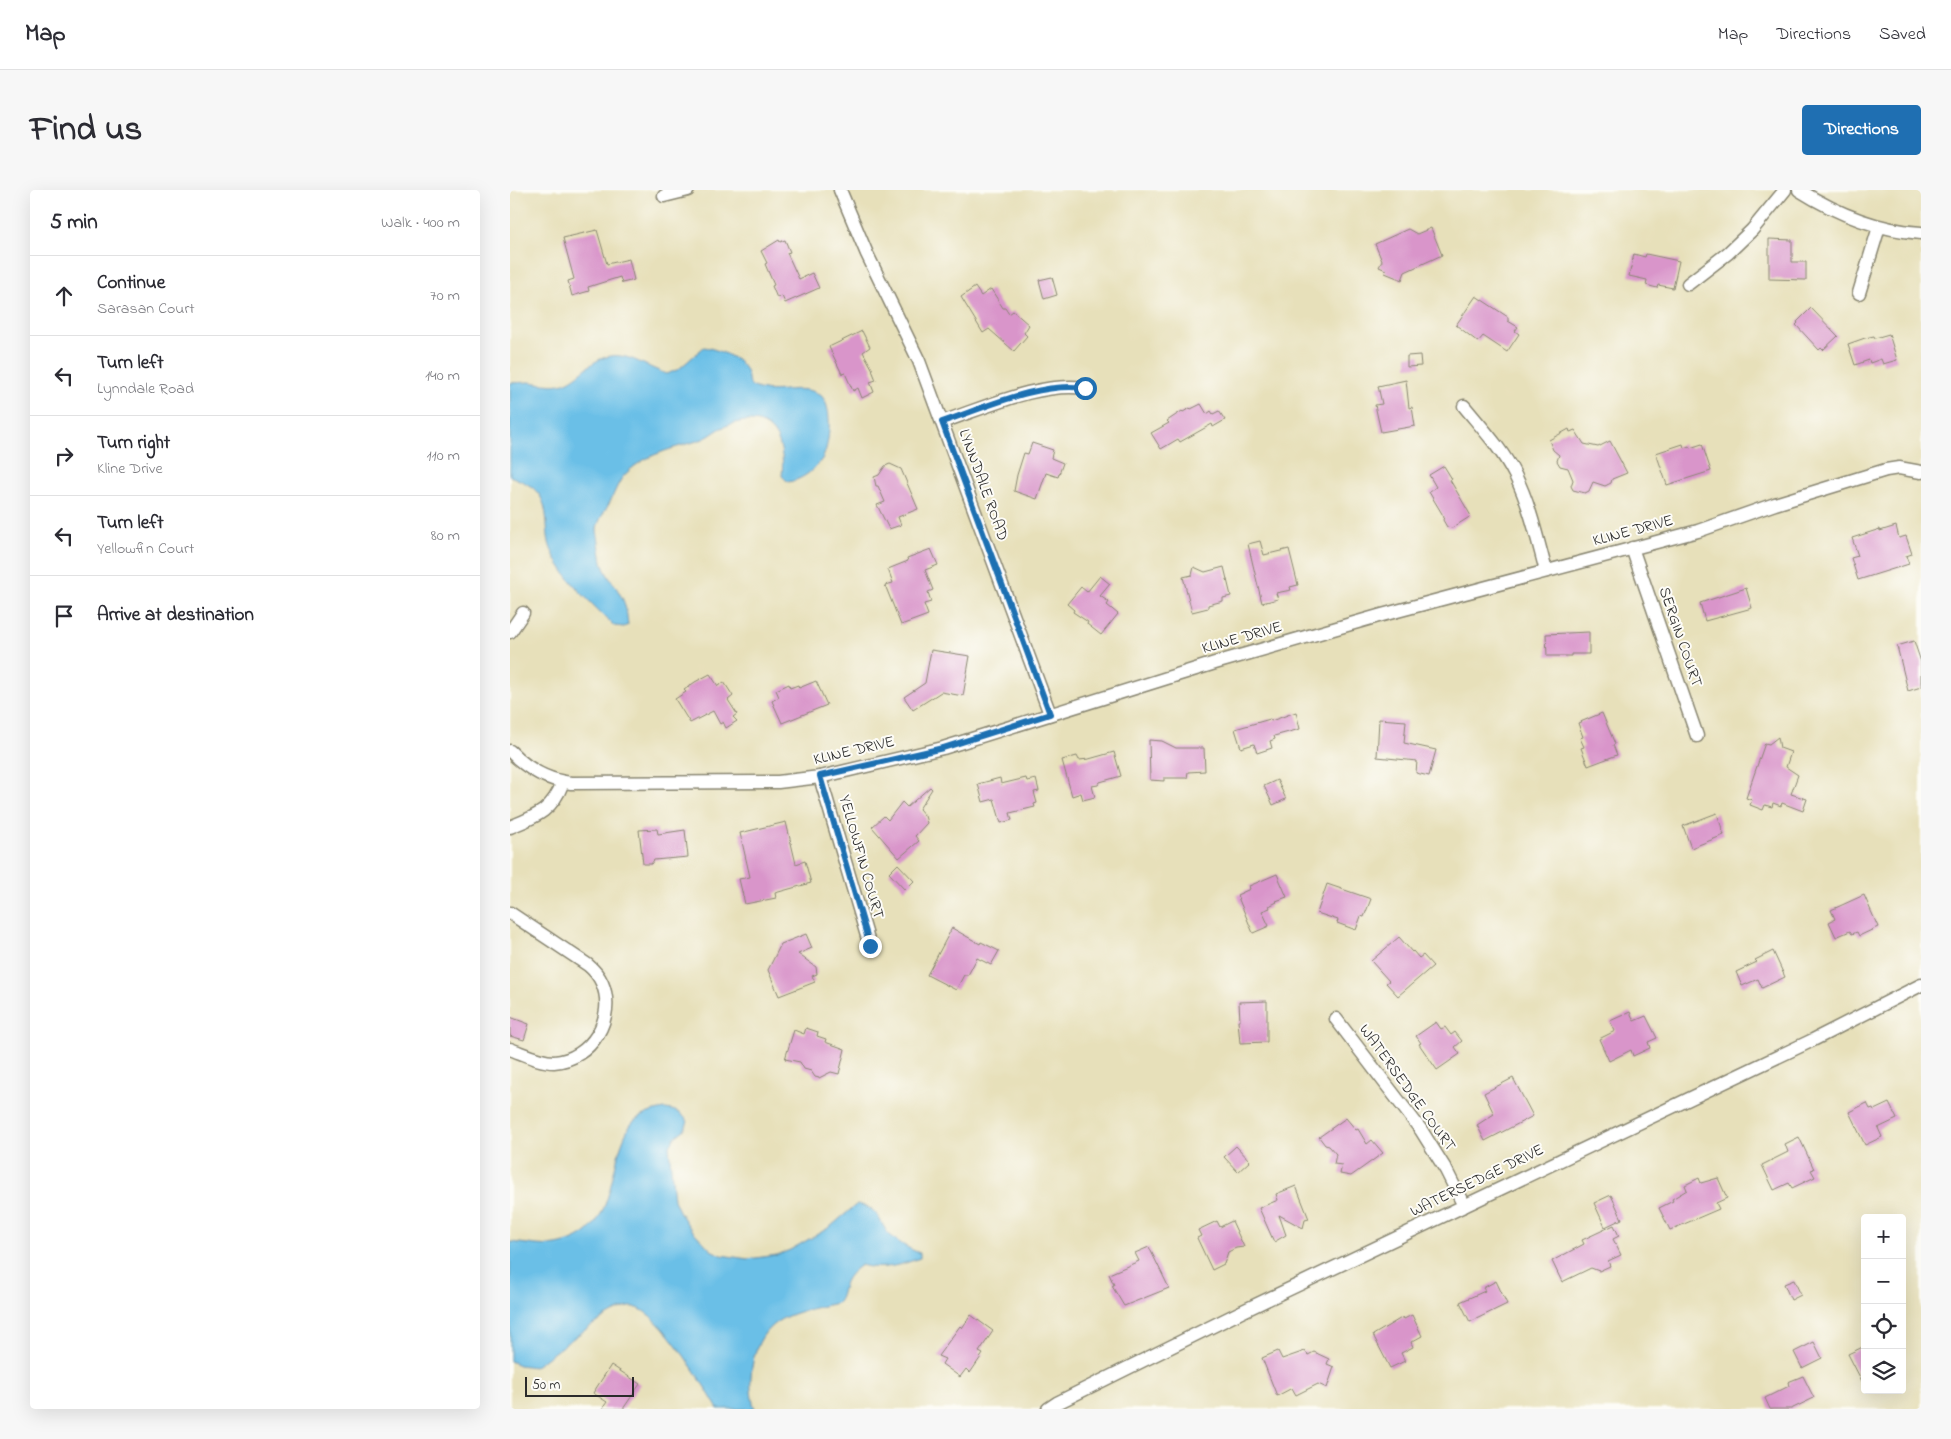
<!DOCTYPE html>
<meta charset="utf-8">
<style>
:root{--surface:#fff;--page:#f7f7f7;--text:#2b2b33;--muted:#7c7c81;--line:#e1e1e2;--accent:#1f6fb2}
body{margin:0;font-family:"Indie Flower",sans-serif;background:var(--page);color:var(--text)}
.controls{position:absolute;right:15px;bottom:15px;display:grid;overflow:hidden;border-radius:5px;box-shadow:0 5px 20px #0002}
.controls button{width:45px;height:45px;display:grid;place-items:center;padding:0;border:0;border-bottom:1px solid var(--line);background:var(--surface);color:var(--text);font:25px sans-serif}
.scale{position:absolute;left:15px;bottom:12px;width:109px;box-sizing:border-box;padding-left:5px;border:2px solid #2b2b2b;border-top:0;font-size:14px;line-height:18px;white-space:nowrap;color:#2b2b2b;-webkit-text-stroke:4px #fdfcf7;paint-order:stroke}
.stop{position:absolute;width:15px;height:15px;margin:-11px;border:4px solid #1f6fb2;border-radius:50%;background:#fff}
.stop.end{background:#1f6fb2;border-color:#fff;box-shadow:0 1px 5px #0008}
.list{margin:0;padding:0;list-style:none}
h2{display:flex;justify-content:space-between;align-items:center;height:65px;margin:0;padding:0 20px;font-size:21px}
h2 small{font-size:16px;font-weight:400;color:var(--muted)}
.list li{display:grid;grid-template-columns:32px 1fr auto;gap:15px;align-items:center;box-sizing:border-box;height:80px;padding:0 20px;border-top:1px solid var(--line)}
.list b{display:block;font-size:19px;white-space:nowrap}
.list p{margin:0;font-size:16px;white-space:nowrap;color:var(--muted)}
.list em{font-size:16px;font-style:normal;color:var(--muted)}
.icon{flex:none;width:28px;height:28px;fill:none;stroke:currentColor;stroke-width:2;stroke-linecap:round;stroke-linejoin:round}
.map{position:relative;flex:none;width:1411px;height:1219px;overflow:hidden;border-radius:5px}
header{display:flex;align-items:center;gap:30px;box-sizing:border-box;height:70px;padding:0 25px;background:var(--surface);border-bottom:1px solid var(--line)}
header strong{font-size:24px}
nav{display:flex;gap:28px;margin-inline-start:auto;font-size:18px}
.intro{display:flex;align-items:center;justify-content:space-between;box-sizing:border-box;height:120px;padding:0 30px}
h1{margin:0;font-size:35px}
.button{padding:12px 22px;border-radius:5px;background:var(--accent);color:#fff;font-size:18px;font-weight:700}
main{display:flex;gap:30px;padding:0 30px}
aside{flex:1;background:var(--surface);border-radius:5px;box-shadow:0 5px 20px #0002}
.map>svg:first-child{display:block}
</style>
<header>
<strong>Map</strong>
<nav><a>Map</a><a>Directions</a><a>Saved</a></nav>
</header>
<div class="intro"><h1>Find us</h1><a class="button">Directions</a></div>
<main>
<aside>
<h2>5 min<small>Walk · 400 m</small></h2>
<ul class="list">
<li><svg class="icon" aria-label="ahead" viewBox="0 0 24 24"><path d="M12 20V5M6 11l6-6 6 6"/></svg><div><b>Continue</b><p>Sarasan Court</p></div><em>70 m</em></li>
<li><svg class="icon" aria-label="left" viewBox="0 0 24 24"><path d="M17 20v-9H6M10 6l-5 5 5 5"/></svg><div><b>Turn left</b><p>Lynndale Road</p></div><em>140 m</em></li>
<li><svg class="icon" aria-label="right" viewBox="0 0 24 24"><path d="M7 20v-9h11M14 6l5 5-5 5"/></svg><div><b>Turn right</b><p>Kline Drive</p></div><em>110 m</em></li>
<li><svg class="icon" aria-label="left" viewBox="0 0 24 24"><path d="M17 20v-9H6M10 6l-5 5 5 5"/></svg><div><b>Turn left</b><p>Yellowfin Court</p></div><em>80 m</em></li>
<li><svg class="icon" aria-label="arrive" viewBox="0 0 24 24"><path d="M6 21V4h12l-3 4 3 4H6"/></svg><div><b>Arrive at destination</b></div></li>
</ul>
</aside>
<div class="map">
<svg width="1411" height="1219" viewBox="0 0 1411 1219">
<rect width="100%" height="100%" fill="#fdfcf7"/>
<filter id="ink" filterUnits="userSpaceOnUse"><feTurbulence type="fractalNoise" baseFrequency=".02" numOctaves="2"/><feDisplacementMap in="SourceGraphic" scale="10" xChannelSelector="R" yChannelSelector="G"/><feConvolveMatrix kernelMatrix="1 2 1 2 8 2 1 2 1" color-interpolation-filters="sRGB"/></filter>
<filter id="wash" filterUnits="userSpaceOnUse"><feTurbulence type="fractalNoise" baseFrequency=".0096" numOctaves="4" result="noise"/><feDisplacementMap in="SourceGraphic" scale="20" xChannelSelector="R" yChannelSelector="G"/><feGaussianBlur stdDeviation="1.12" result="paint"/><feColorMatrix in="noise" values="0 0 0 0 0 0 0 0 0 0 0 0 0 0 0 0 0 1.4 0 .05"/><feComposite in="paint" operator="in"/></filter>
<g filter="url(#wash)">
<rect width="100%" height="100%" fill="#e7e0ba"/>
<!-- water -->
<g fill="#6bbfe7" stroke="#4b7589">
<path d="M 194,157 C 207,159 231,168 236,181 C 238,185 238,190 239,194 C 259,209 288,192 309,204 C 324,213 320,256 312,269 C 303,281 292,290 278,292 L 272,286 C 276,247 259,219 216,236 C 207,239 201,246 193,249 C 164,259 133,263 112,288 C 107,295 104,304 100,312 C 96,320 88,330 87,339 C 87,344 89,349 89,354 C 91,363 91,372 95,380 C 99,389 107,397 111,406 C 116,414 117,425 118,435 L 114,437 L 104,436 C 82,413 54,390 41,359 C 34,341 41,316 26,301 C 20,294 9,290 0,286 L 0,193 C 6,193 13,192 19,192 C 29,193 41,196 50,194 C 61,192 70,183 79,176 C 109,153 127,174 157,184 L 169,179 Z"/>
<path d="M 155,919 C 166,920 171,923 178,931 L 175,939 L 165,947 L 159,957 L 164,1010 L 169,1021 L 180,1038 L 201,1060 L 211,1065 L 238,1069 L 267,1065 L 280,1060 L 320,1037 L 347,1014 C 367,1018 367,1026 377,1042 C 384,1050 400,1060 410,1063 L 410,1068 C 391,1075 372,1081 351,1075 C 345,1079 340,1083 336,1090 C 332,1097 333,1107 327,1113 C 284,1123 250,1125 242,1177 C 240,1191 240,1206 245,1219 L 208,1219 C 194,1196 151,1122 124,1117 C 106,1113 41,1165 24,1177 L 9,1175 L 0,1171 L 0,1052 C 14,1053 32,1057 46,1055 C 101,1045 97,998 111,956 C 114,948 117,939 123,932 C 132,924 143,921 155,919 Z"/>
</g>
<g id="blocks">
<!-- building -->
<g fill="#d995ca">
<path d="M 921,38 L 932,65 L 895,82 L 892,90 L 875,83 L 876,80 L 869,77 L 872,71 L 865,54 L 898,39 L 907,44 Z"/>
<path d="M 87,40 L 97,74 L 119,69 L 124,90 L 112,93 L 110,87 L 78,97 L 79,101 L 62,106 L 58,91 L 64,89 L 53,48 Z"/>
<path d="M 1259,49 L 1282,50 L 1282,72 L 1296,72 L 1296,90 L 1259,89 Z"/>
<path d="M 269,50 L 270,52 L 275,50 L 280,62 L 277,63 L 289,89 L 302,83 L 309,98 L 275,113 L 272,106 L 267,108 L 262,96 L 264,95 L 255,74 L 257,73 L 251,61 Z"/>
<path d="M 1124,64 L 1135,67 L 1136,64 L 1169,71 L 1163,98 L 1148,95 L 1147,98 L 1136,95 L 1137,90 L 1119,86 Z"/>
<path d="M 542,87 L 547,105 L 534,109 L 529,90 Z"/>
<path d="M 465,97 L 471,106 L 481,99 L 493,118 L 495,118 L 499,124 L 503,121 L 519,135 L 514,143 L 517,146 L 504,161 L 479,139 L 473,143 L 451,107 Z"/>
<path d="M 966,106 L 998,127 L 998,131 L 1008,137 L 1005,141 L 1009,144 L 997,162 L 973,146 L 968,152 L 946,135 Z"/>
<path d="M 1301,118 L 1328,146 L 1313,160 L 1311,158 L 1309,160 L 1286,135 L 1288,133 L 1287,132 Z"/>
<path d="M 352,141 L 360,157 L 353,162 L 363,180 L 362,180 L 366,190 L 360,192 L 364,202 L 352,208 L 348,198 L 343,201 L 335,183 L 332,184 L 319,157 Z"/>
<path d="M 1379,144 L 1387,170 L 1373,174 L 1371,169 L 1360,173 L 1359,170 L 1345,175 L 1338,154 L 1355,148 L 1364,146 L 1365,148 Z"/>
<path d="M 910,165 L 911,176 L 897,177 L 897,166 Z"/>
<path d="M 896,190 L 899,218 L 902,217 L 905,236 L 871,242 L 865,215 L 872,214 L 868,196 Z"/>
<path d="M 691,214 L 697,224 L 701,221 L 703,224 L 709,221 L 715,230 L 703,237 L 702,234 L 670,252 L 668,249 L 651,259 L 641,243 L 659,233 L 657,231 L 672,221 L 673,222 L 680,218 L 681,219 Z"/>
<path d="M 1059,239 L 1060,242 L 1065,240 L 1074,254 L 1088,257 L 1100,251 L 1117,283 L 1102,289 L 1101,293 L 1095,296 L 1083,292 L 1079,301 L 1075,303 L 1063,300 L 1061,296 L 1063,290 L 1058,278 L 1050,276 L 1047,271 L 1049,265 L 1043,260 L 1039,250 Z"/>
<path d="M 522,253 L 543,260 L 541,268 L 553,273 L 548,287 L 536,283 L 527,309 L 504,301 L 507,285 L 514,263 L 518,264 Z"/>
<path d="M 1173,254 L 1174,258 L 1179,256 L 1180,258 L 1192,254 L 1201,281 L 1157,295 L 1146,263 Z"/>
<path d="M 380,274 L 391,279 L 408,319 L 388,327 L 391,335 L 379,339 L 367,315 L 375,312 L 368,296 L 366,296 L 364,287 L 369,285 L 375,276 Z"/>
<path d="M 934,276 L 942,289 L 940,290 L 961,326 L 942,338 L 937,337 L 933,330 L 934,327 L 919,302 L 926,297 L 919,285 Z"/>
<path d="M 1386,336 L 1389,348 L 1396,346 L 1402,364 L 1396,366 L 1399,374 L 1348,390 L 1341,368 L 1348,366 L 1342,348 L 1370,339 L 1370,341 Z"/>
<path d="M 750,351 L 754,365 L 779,359 L 788,395 L 780,397 L 781,400 L 766,403 L 768,409 L 752,413 L 738,354 Z"/>
<path d="M 421,359 L 428,375 L 415,380 L 423,400 L 418,402 L 421,412 L 414,414 L 418,425 L 391,435 L 375,395 L 383,393 L 378,379 L 398,371 L 397,368 Z"/>
<path d="M 684,377 L 695,382 L 714,377 L 721,406 L 713,408 L 713,411 L 698,415 L 698,418 L 682,422 L 673,387 L 682,385 Z"/>
<path d="M 590,386 L 600,394 L 590,406 L 599,412 L 597,415 L 608,424 L 591,445 L 577,434 L 578,432 L 563,422 L 564,420 L 557,414 L 571,397 L 577,402 Z"/>
<path d="M 1236,398 L 1242,418 L 1195,431 L 1190,413 Z"/>
<path d="M 1079,442 L 1079,464 L 1061,464 L 1061,466 L 1037,466 L 1036,444 Z"/>
<path d="M 1404,451 L 1411,472 L 1411,497 L 1398,501 L 1387,456 Z"/>
<path d="M 421,460 L 460,466 L 453,506 L 431,502 L 403,520 L 394,507 L 415,493 Z"/>
<path d="M 200,484 L 208,496 L 214,492 L 223,506 L 218,510 L 227,524 L 223,527 L 227,531 L 216,538 L 213,532 L 210,534 L 203,521 L 180,533 L 165,509 L 176,502 L 174,500 L 185,492 Z"/>
<path d="M 306,491 L 317,515 L 272,533 L 262,511 L 269,507 L 266,500 L 279,494 L 280,498 L 288,495 L 289,498 Z"/>
<path d="M 786,522 L 790,539 L 764,546 L 765,549 L 760,551 L 762,558 L 747,563 L 744,554 L 731,558 L 725,539 L 760,529 L 761,531 Z"/>
<path d="M 1092,523 L 1105,554 L 1103,555 L 1107,565 L 1078,576 L 1071,558 L 1074,557 L 1070,548 L 1073,547 L 1068,533 Z"/>
<path d="M 869,529 L 896,531 L 894,553 L 926,560 L 919,586 L 906,583 L 907,571 L 867,567 Z"/>
<path d="M 1268,547 L 1270,558 L 1281,562 L 1276,577 L 1288,585 L 1281,604 L 1297,609 L 1293,621 L 1272,613 L 1271,616 L 1263,613 L 1262,617 L 1255,615 L 1253,620 L 1240,615 L 1242,610 L 1236,608 L 1255,553 L 1259,554 Z"/>
<path d="M 639,550 L 652,551 L 666,558 L 694,558 L 695,581 L 678,582 L 677,588 L 654,588 L 654,591 L 640,590 Z"/>
<path d="M 604,562 L 611,586 L 590,592 L 588,595 L 582,596 L 585,607 L 573,610 L 571,603 L 562,606 L 552,570 L 567,566 L 569,570 L 579,569 Z"/>
<path d="M 490,588 L 491,594 L 516,588 L 517,591 L 526,589 L 529,601 L 524,602 L 527,613 L 524,614 L 525,617 L 500,623 L 502,630 L 491,633 L 484,609 L 473,612 L 468,594 Z"/>
<path d="M 767,590 L 776,609 L 763,615 L 754,596 Z"/>
<path d="M 420,597 L 422,599 L 409,619 L 415,626 L 417,633 L 405,646 L 409,651 L 389,668 L 362,637 L 374,626 L 378,630 L 392,612 L 397,617 Z"/>
<path d="M 1207,623 L 1214,645 L 1181,658 L 1173,636 Z"/>
<path d="M 276,632 L 286,674 L 295,671 L 301,693 L 265,703 L 266,708 L 235,714 L 229,689 L 240,687 L 230,643 Z"/>
<path d="M 147,639 L 148,644 L 175,640 L 178,667 L 144,670 L 141,674 L 133,674 L 129,640 Z"/>
<path d="M 388,674 L 404,691 L 395,700 L 379,683 Z"/>
<path d="M 767,684 L 777,707 L 766,711 L 767,712 L 759,716 L 760,718 L 752,721 L 759,736 L 743,743 L 727,705 L 740,699 L 739,696 Z"/>
<path d="M 817,694 L 861,709 L 854,727 L 851,726 L 846,740 L 827,733 L 828,730 L 807,723 Z"/>
<path d="M 1354,705 L 1368,737 L 1349,746 L 1347,742 L 1342,744 L 1340,741 L 1326,747 L 1319,732 L 1325,729 L 1321,720 Z"/>
<path d="M 442,738 L 470,754 L 471,752 L 489,761 L 481,775 L 467,768 L 458,785 L 454,785 L 446,800 L 417,785 Z"/>
<path d="M 296,744 L 302,758 L 288,764 L 306,777 L 307,784 L 302,786 L 305,792 L 269,806 L 258,780 L 271,754 Z"/>
<path d="M 889,747 L 902,762 L 903,761 L 909,768 L 913,765 L 923,776 L 888,806 L 876,793 L 879,791 L 861,771 Z"/>
<path d="M 1263,761 L 1275,787 L 1252,798 L 1248,789 L 1232,796 L 1226,782 L 1247,772 L 1245,770 Z"/>
<path d="M 757,811 L 757,852 L 730,853 L 728,831 L 730,831 L 729,812 Z"/>
<path d="M 1120,822 L 1124,831 L 1136,826 L 1147,848 L 1138,852 L 1140,858 L 1123,866 L 1121,860 L 1099,871 L 1089,849 L 1105,841 L 1100,831 Z"/>
<path d="M 0,827 L 19,834 L 14,850 L 0,846 Z"/>
<path d="M 926,832 L 931,839 L 935,837 L 941,845 L 945,842 L 952,851 L 945,857 L 950,864 L 927,880 L 909,854 L 911,853 L 906,846 Z"/>
<path d="M 296,838 L 308,842 L 307,846 L 316,849 L 315,852 L 335,859 L 329,884 L 321,882 L 309,888 L 305,887 L 301,881 L 294,879 L 290,872 L 275,869 L 284,840 L 294,844 Z"/>
<path d="M 1003,888 L 1023,926 L 975,951 L 967,935 L 984,924 L 974,903 Z"/>
<path d="M 1357,913 L 1360,919 L 1363,918 L 1364,920 L 1379,913 L 1387,929 L 1368,938 L 1372,947 L 1355,955 L 1339,922 Z"/>
<path d="M 836,928 L 846,940 L 848,939 L 857,954 L 862,950 L 873,963 L 841,986 L 830,984 L 832,975 L 824,974 L 826,964 L 819,956 L 815,955 L 809,947 Z"/>
<path d="M 1289,947 L 1304,979 L 1301,980 L 1305,987 L 1282,998 L 1279,993 L 1264,1000 L 1252,975 L 1278,962 L 1275,954 Z"/>
<path d="M 726,956 L 740,971 L 728,982 L 714,967 Z"/>
<path d="M 1189,988 L 1191,993 L 1208,988 L 1217,1008 L 1206,1013 L 1209,1019 L 1160,1040 L 1149,1018 L 1163,1011 L 1162,1009 L 1177,1000 L 1175,995 Z"/>
<path d="M 786,996 L 799,1029 L 795,1030 L 793,1038 L 769,1025 L 776,1045 L 764,1052 L 749,1018 L 768,1010 L 766,1004 Z"/>
<path d="M 1101,1005 L 1112,1029 L 1095,1037 L 1084,1013 Z"/>
<path d="M 707,1031 L 710,1037 L 722,1031 L 734,1057 L 726,1058 L 718,1062 L 714,1074 L 702,1080 L 687,1048 L 691,1046 L 688,1040 Z"/>
<path d="M 1104,1035 L 1109,1046 L 1103,1049 L 1111,1065 L 1098,1071 L 1100,1076 L 1089,1081 L 1081,1078 L 1052,1092 L 1042,1071 L 1074,1054 L 1072,1050 Z"/>
<path d="M 639,1057 L 659,1098 L 614,1116 L 602,1096 L 604,1095 L 599,1084 L 629,1071 L 625,1063 Z"/>
<path d="M 1284,1090 L 1291,1105 L 1281,1110 L 1274,1094 Z"/>
<path d="M 986,1091 L 997,1114 L 960,1132 L 950,1112 L 975,1101 L 973,1098 Z"/>
<path d="M 461,1125 L 483,1141 L 469,1162 L 473,1164 L 460,1183 L 456,1179 L 450,1187 L 432,1174 L 435,1169 L 428,1166 L 450,1136 L 452,1138 Z"/>
<path d="M 902,1125 L 912,1146 L 901,1152 L 903,1157 L 891,1163 L 895,1171 L 880,1178 L 863,1145 L 893,1127 L 894,1129 Z"/>
<path d="M 1304,1152 L 1312,1168 L 1292,1178 L 1284,1162 Z"/>
<path d="M 1355,1156 L 1355,1197 L 1338,1164 Z"/>
<path d="M 768,1161 L 772,1169 L 795,1161 L 798,1165 L 804,1162 L 819,1169 L 817,1174 L 824,1177 L 817,1198 L 808,1194 L 786,1205 L 782,1198 L 767,1206 L 752,1168 Z"/>
<path d="M 101,1175 L 130,1194 L 113,1219 L 92,1219 L 97,1212 L 83,1203 Z"/>
<path d="M 1293,1186 L 1304,1208 L 1281,1219 L 1260,1219 L 1255,1208 L 1279,1196 L 1278,1192 Z"/>
</g>
</g>
</g>
<g filter="url(#ink)">
<use href="#blocks" fill-opacity="0" stroke="#898672" stroke-width="1"/>
<g fill="none" stroke-linecap="round" stroke-linejoin="round">
<!-- street casing -->
<g stroke="#898672" stroke-width="15">
<g id="street">
<path d="M 330,0 L 357,64 L 409,171 L 540,524"/>
<path d="M 1289,0 C 1327,24 1366,40 1411,43"/>
<path d="M 154,6 L 178,0"/>
<path d="M 1178,94 L 1218,63 L 1242,40 L 1275,0"/>
<path d="M 1349,103 L 1369,37"/>
<path d="M 954,216 C 972,238 992,259 1005,285 C 1020,315 1027,348 1036,381"/>
<path d="M 432,232 C 474,218 531,191 575,198"/>
<path d="M 1122,358 L 1187,546"/>
<path d="M 0,442 L 13,423"/>
<path d="M 0,561 C 17,579 36,590 61,593 L 268,592 L 310,587 L 433,558 L 705,473 L 872,425 L 1188,341 L 1265,314 L 1376,280 L 1389,278 L 1411,282"/>
<path d="M 310,587 L 360,756"/>
<path d="M 0,637 C 27,626 42,621 53,592"/>
<path d="M 0,723 L 78,775 C 84,780 89,786 92,793 C 107,827 81,870 44,872 C 29,872 14,864 0,859"/>
<path d="M 826,829 L 911,940 L 936,980 L 954,1016"/>
<path d="M 538,1219 L 547,1213 L 731,1122 L 1303,850 L 1411,795"/>
</g>
</g>
<!-- street -->
<use href="#street" stroke="#fff" stroke-width="12"/>
</g>
</g>
<g fill="none" stroke-linecap="round" stroke-linejoin="round" filter="url(#ink)">
<!-- route -->
<path stroke="#1f6fb2" stroke-width="6" d="M 360,756 L 310,586 L 433,558 L 540,524 L 432,232 C 474,218 531,191 575,198"/>
</g>
<g text-anchor="middle" dominant-baseline="central" stroke-width="4" stroke-linejoin="round" paint-order="stroke">
<!-- street labels -->
<g font-size="16" fill="#2b2b2b" stroke="#fdfcf7">
<text transform="translate(473 295) rotate(70)">LYNNDALE ROAD</text>
<text transform="translate(1123 341) rotate(-15)">KLINE DRIVE</text>
<text transform="translate(1170 447) rotate(71)">SERGIN COURT</text>
<text transform="translate(732 448) rotate(-16)">KLINE DRIVE</text>
<text transform="translate(344 561) rotate(-13)">KLINE DRIVE</text>
<text transform="translate(351 667) rotate(74)">YELLOWFIN COURT</text>
<text transform="translate(897 898) rotate(54)">WATERSEDGE COURT</text>
<text transform="translate(967 991) rotate(-26)">WATERSEDGE DRIVE</text>
</g>
</g>
</svg>
<div class="controls">
<button>+</button>
<button>−</button>
<button><svg class="icon" aria-label="locate" viewBox="0 0 24 24"><circle cx="12" cy="12" r="6"/><path d="M12 2v4M12 18v4M2 12h4M18 12h4"/></svg></button>
<button><svg class="icon" aria-label="layers" viewBox="0 0 24 24"><path d="M12 4l9 5-9 5-9-5zM3 14l9 5 9-5"/></svg></button>
</div>
<div class="scale">50 m</div>
<div class="stop" style="left:575px;top:198px"></div>
<div class="stop end" style="left:360px;top:756px"></div>
</div>
</main>
